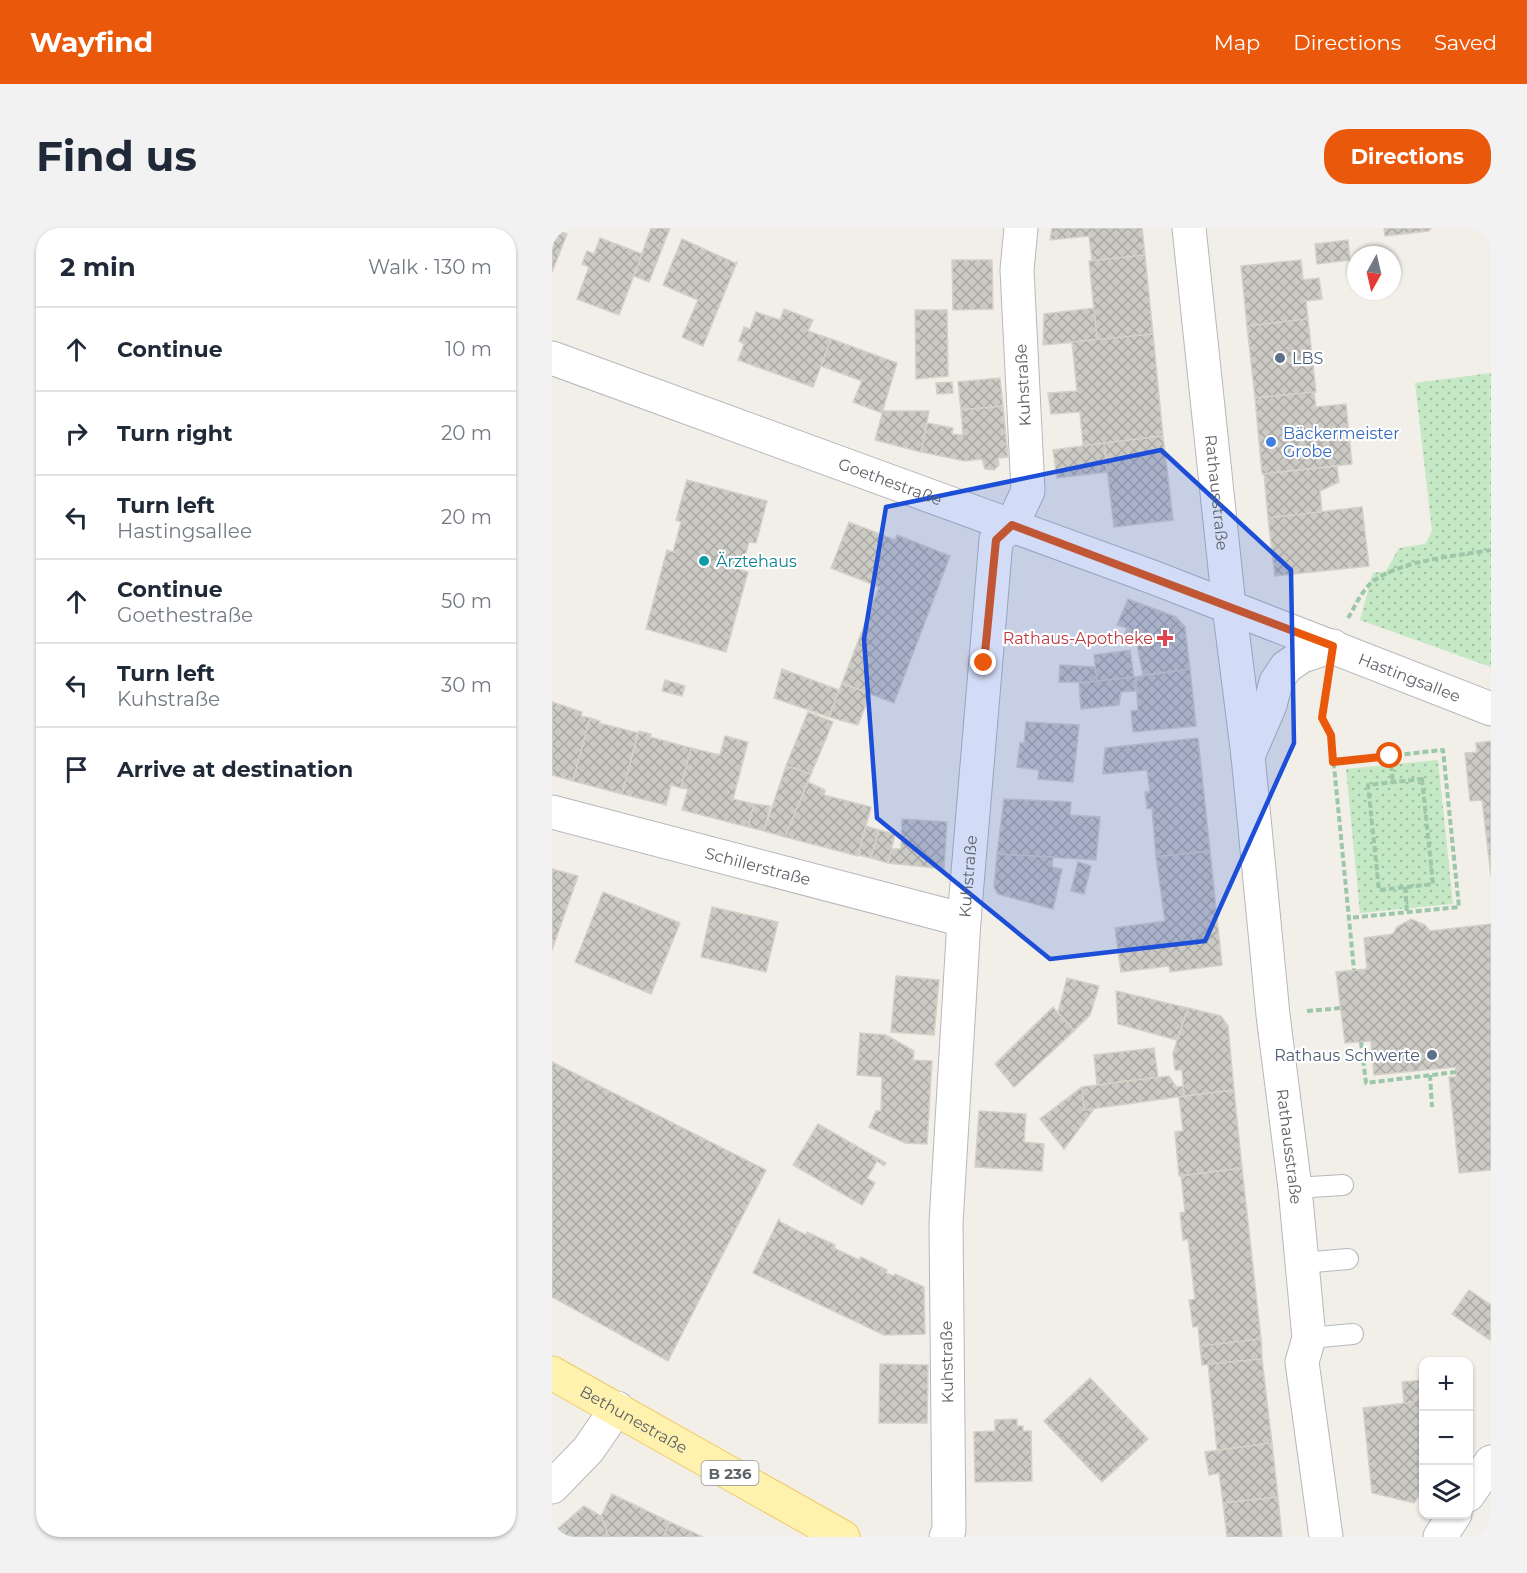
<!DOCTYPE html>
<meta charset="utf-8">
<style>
:root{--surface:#fff;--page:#f2f2f3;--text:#1f2937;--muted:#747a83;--line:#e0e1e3;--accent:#ea580c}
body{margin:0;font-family:Montserrat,sans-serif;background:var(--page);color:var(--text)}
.controls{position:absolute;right:18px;bottom:18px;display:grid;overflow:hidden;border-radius:12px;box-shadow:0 2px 4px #0004}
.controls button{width:54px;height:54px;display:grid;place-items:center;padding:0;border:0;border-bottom:2px solid var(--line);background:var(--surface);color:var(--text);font:30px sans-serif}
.compass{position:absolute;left:795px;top:18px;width:54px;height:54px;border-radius:50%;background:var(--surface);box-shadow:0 2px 4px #0004;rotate:188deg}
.stop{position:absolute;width:18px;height:18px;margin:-14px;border:4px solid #ea580c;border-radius:50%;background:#fff}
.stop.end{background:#ea580c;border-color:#fff;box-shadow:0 2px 6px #0008}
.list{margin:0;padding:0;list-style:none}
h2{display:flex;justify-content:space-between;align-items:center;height:78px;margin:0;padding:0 24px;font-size:26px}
h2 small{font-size:20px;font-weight:400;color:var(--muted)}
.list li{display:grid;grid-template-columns:39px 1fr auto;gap:18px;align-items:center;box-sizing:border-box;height:84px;padding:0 24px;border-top:2px solid var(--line)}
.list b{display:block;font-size:22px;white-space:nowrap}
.list p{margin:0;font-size:20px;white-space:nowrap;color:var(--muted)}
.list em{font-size:20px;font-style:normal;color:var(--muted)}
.icon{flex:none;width:33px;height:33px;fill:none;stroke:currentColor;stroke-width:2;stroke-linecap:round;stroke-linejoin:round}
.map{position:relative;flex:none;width:939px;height:1309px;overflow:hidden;border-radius:24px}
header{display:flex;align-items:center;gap:36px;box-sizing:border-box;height:84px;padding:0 30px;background:var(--accent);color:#fff}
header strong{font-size:28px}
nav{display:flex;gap:33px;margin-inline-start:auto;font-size:21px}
.intro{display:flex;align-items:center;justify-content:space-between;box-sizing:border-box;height:144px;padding:0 36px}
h1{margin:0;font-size:42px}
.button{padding:15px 27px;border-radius:24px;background:var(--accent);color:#fff;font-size:21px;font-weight:700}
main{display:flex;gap:36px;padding:0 36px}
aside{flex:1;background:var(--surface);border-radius:24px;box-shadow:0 2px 4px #0004}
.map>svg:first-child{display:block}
</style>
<header>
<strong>Wayfind</strong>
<nav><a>Map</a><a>Directions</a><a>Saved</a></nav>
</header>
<div class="intro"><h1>Find us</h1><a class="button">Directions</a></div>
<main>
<aside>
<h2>2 min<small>Walk · 130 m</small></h2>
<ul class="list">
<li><svg class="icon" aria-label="ahead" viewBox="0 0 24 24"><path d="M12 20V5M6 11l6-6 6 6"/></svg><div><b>Continue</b></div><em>10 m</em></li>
<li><svg class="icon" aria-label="right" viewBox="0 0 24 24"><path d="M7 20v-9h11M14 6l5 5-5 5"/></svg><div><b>Turn right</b></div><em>20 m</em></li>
<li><svg class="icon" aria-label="left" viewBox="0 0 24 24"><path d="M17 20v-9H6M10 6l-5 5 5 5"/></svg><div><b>Turn left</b><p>Hastingsallee</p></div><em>20 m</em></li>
<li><svg class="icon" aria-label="ahead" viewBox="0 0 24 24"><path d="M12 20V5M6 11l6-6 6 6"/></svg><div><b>Continue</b><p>Goethestraße</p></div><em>50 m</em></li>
<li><svg class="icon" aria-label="left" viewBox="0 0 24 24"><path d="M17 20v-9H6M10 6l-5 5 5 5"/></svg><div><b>Turn left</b><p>Kuhstraße</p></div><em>30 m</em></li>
<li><svg class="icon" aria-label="arrive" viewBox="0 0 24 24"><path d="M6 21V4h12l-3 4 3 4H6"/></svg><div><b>Arrive at destination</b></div></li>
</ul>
</aside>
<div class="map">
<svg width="939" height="1309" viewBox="0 0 939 1309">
<defs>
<pattern id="grass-dots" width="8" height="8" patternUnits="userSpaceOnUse" patternTransform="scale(1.5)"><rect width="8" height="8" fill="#c5e8c5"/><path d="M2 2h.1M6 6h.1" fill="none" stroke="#a3c0a4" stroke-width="1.8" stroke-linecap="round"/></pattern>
<pattern id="building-cross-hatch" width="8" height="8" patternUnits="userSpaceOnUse" patternTransform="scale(1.5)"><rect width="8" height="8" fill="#cccac5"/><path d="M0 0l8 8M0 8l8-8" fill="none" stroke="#a9a8a4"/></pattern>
</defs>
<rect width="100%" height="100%" fill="#f1efe8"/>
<!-- grass -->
<g fill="url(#grass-dots)">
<path d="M 939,145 L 939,439 L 808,392 L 821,345 L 834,343 L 847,320 L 873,316 L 880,303 L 863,155 Z"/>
<path d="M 886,532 L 901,676 L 808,685 L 794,541 Z"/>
</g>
<!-- building -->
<g fill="url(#building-cross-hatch)" stroke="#d6d1c6" stroke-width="1.5">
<path d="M 0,0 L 15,6 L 0,44 Z"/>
<path d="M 99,0 L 118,0 L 97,54 L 82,48 Z"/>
<path d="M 500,0 L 590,0 L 593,27 L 540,33 L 537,8 L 498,12 Z"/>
<path d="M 832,0 L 879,0 L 877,3 L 833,8 Z"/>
<path d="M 48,10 L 90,26 L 67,87 L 25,71 L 37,39 L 30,36 L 35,23 L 42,26 Z"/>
<path d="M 130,11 L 183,35 L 185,34 L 151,118 L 130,109 L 146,72 L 111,57 Z"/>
<path d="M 796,12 L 798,32 L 765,36 L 763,16 Z"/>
<path d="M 593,27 L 601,106 L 545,112 L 537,33 Z"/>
<path d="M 400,32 L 440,32 L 441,81 L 401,82 Z"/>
<path d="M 749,32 L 751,52 L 767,50 L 770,71 L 754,73 L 756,91 L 695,98 L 689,38 Z"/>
<path d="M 542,80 L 545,112 L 491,117 L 492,86 Z"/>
<path d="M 232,81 L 261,92 L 256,103 L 279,111 L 261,159 L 186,132 L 192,116 L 187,113 L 192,99 L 198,101 L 204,84 L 228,92 Z"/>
<path d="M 363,82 L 395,82 L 396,148 L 364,151 Z"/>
<path d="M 756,91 L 764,164 L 703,170 L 695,98 Z"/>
<path d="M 601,106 L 611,208 L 531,218 L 528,184 L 499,186 L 496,165 L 525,163 L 520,114 Z"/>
<path d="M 279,111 L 345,135 L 330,185 L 301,174 L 310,153 L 269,138 Z"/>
<path d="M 448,150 L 451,178 L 409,182 L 406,154 Z"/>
<path d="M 400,154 L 401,165 L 385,166 L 384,155 Z"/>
<path d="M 762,164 L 764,179 L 794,176 L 800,236 L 710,246 L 703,170 Z"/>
<path d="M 451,178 L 456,229 L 446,230 L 447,237 L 442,242 L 433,241 L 430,231 L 413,233 L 369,224 L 375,195 L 401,200 L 400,206 L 411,207 L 409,182 Z"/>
<path d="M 331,183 L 377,183 L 369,224 L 323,212 Z"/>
<path d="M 611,208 L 621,292 L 562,299 L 552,215 Z"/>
<path d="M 552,215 L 555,244 L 505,250 L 501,222 Z"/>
<path d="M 785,238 L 787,254 L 768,263 L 770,284 L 716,290 L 712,246 Z"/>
<path d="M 135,252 L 215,273 L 204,315 L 197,314 L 189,342 L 196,344 L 174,424 L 94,401 L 115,322 L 121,324 L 129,294 L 124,292 Z"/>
<path d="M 810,279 L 817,338 L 723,348 L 716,290 Z"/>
<path d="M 297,294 L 343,312 L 345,307 L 398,328 L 342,475 L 290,455 L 327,359 L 279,340 Z"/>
<path d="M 576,371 L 624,389 L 633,399 L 638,441 L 591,447 L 585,417 L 571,411 L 575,400 L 565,397 Z"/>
<path d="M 578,422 L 582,449 L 545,454 L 542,427 Z"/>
<path d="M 508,437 L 543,439 L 545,454 L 507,454 Z"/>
<path d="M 230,441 L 287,462 L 277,489 L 222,470 Z"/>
<path d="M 638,441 L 644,498 L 581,504 L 579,483 L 586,482 L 584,449 Z"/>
<path d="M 584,449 L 583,463 L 569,464 L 567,477 L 529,481 L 527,455 Z"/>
<path d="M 113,452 L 133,458 L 130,468 L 110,463 Z"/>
<path d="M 290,455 L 318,466 L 306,497 L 277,489 Z"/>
<path d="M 0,474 L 30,484 L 29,488 L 38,490 L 21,553 L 0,547 Z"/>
<path d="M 256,484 L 281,494 L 259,546 L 234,538 Z"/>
<path d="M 38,490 L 48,493 L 47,495 L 86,505 L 70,566 L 21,553 Z"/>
<path d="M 474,494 L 527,497 L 521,554 L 486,551 L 487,542 L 465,539 L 468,515 L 472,515 Z"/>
<path d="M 87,503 L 99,506 L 98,509 L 139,520 L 129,560 L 119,557 L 114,577 L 70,566 Z"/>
<path d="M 173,508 L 196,514 L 181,571 L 202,576 L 196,599 L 130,582 L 136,561 L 129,560 L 139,520 L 168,527 Z"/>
<path d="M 646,510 L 658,623 L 604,629 L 600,580 L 595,581 L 593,564 L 598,564 L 595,542 L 551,546 L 553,520 Z"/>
<path d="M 939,513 L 939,648 L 930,572 L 918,573 L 913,525 L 925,524 L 924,515 Z"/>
<path d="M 234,538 L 259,546 L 233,609 L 212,603 Z"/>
<path d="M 256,554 L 273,562 L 272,567 L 319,579 L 306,628 L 233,609 Z"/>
<path d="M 452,571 L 519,574 L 518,587 L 548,589 L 544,632 L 445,626 Z"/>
<path d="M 202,576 L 218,578 L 212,603 L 196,599 Z"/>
<path d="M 350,591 L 395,594 L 392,641 L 336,635 L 339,621 L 349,621 Z"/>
<path d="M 314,598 L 327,602 L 319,630 L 306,627 Z"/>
<path d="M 327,602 L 343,606 L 336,635 L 319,630 Z"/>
<path d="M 658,623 L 670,737 L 618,744 L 617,738 L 569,744 L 563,700 L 613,693 L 604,629 Z"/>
<path d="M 445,626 L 501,629 L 500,639 L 510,641 L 501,681 L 446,666 L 442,659 Z"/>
<path d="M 526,634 L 539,638 L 532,666 L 519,663 Z"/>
<path d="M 0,641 L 26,648 L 0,722 Z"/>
<path d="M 51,664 L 128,695 L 99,766 L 23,734 Z"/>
<path d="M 160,679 L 226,694 L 214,744 L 149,729 Z"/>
<path d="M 859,691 L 873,697 L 878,703 L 939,696 L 939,942 L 907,945 L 897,849 L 904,849 L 904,839 L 822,847 L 819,813 L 793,815 L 784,744 L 815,741 L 812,710 L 841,706 L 845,699 Z"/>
<path d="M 344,748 L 387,752 L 382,807 L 339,804 Z"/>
<path d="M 515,750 L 547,758 L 538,787 L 522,803 L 506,784 Z"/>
<path d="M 564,763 L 636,780 L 625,812 L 566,796 Z"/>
<path d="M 501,779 L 522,803 L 462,859 L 443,836 Z"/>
<path d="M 636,780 L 669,788 L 676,798 L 682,862 L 632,868 L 630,842 L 623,842 L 621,825 Z"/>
<path d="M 308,805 L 334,807 L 362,823 L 361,832 L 380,833 L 375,916 L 353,915 L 317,899 L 324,883 L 329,883 L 330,849 L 305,847 Z"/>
<path d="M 602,820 L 606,849 L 545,857 L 542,827 Z"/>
<path d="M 0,834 L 214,942 L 116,1133 L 0,1069 Z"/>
<path d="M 617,848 L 624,859 L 631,858 L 632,868 L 532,882 L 530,859 Z"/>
<path d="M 530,859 L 532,882 L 542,881 L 512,921 L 488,891 Z"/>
<path d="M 682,862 L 690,940 L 627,948 L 623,904 L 631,903 L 627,869 Z"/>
<path d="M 427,883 L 474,886 L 472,914 L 492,916 L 490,943 L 423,939 Z"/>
<path d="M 266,896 L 334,935 L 332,938 L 325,933 L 315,950 L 323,955 L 310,977 L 241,937 Z"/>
<path d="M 690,940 L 709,1111 L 648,1118 L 646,1098 L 641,1099 L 637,1072 L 643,1071 L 636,1011 L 631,1012 L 628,985 L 633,984 L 629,948 Z"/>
<path d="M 227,991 L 228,994 L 254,1007 L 255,1004 L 283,1017 L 282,1020 L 307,1032 L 309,1029 L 335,1042 L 334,1045 L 342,1048 L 343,1046 L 372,1059 L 373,1106 L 332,1107 L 201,1045 Z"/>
<path d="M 917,1062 L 939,1077 L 938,1112 L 900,1086 Z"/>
<path d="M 709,1111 L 710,1131 L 650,1137 L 648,1118 Z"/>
<path d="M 710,1131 L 720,1215 L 665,1222 L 656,1136 Z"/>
<path d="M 328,1136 L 376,1137 L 375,1195 L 327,1195 Z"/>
<path d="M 538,1150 L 596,1211 L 550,1254 L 492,1193 Z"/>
<path d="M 872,1152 L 872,1168 L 868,1165 L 862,1174 L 852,1176 L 850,1154 Z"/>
<path d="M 868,1165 L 872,1168 L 872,1261 L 862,1275 L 820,1265 L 811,1180 L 862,1174 Z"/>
<path d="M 465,1191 L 465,1198 L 471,1198 L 471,1203 L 479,1203 L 480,1253 L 423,1254 L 422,1204 L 443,1203 L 443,1192 Z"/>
<path d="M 720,1215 L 726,1269 L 671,1275 L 667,1245 L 657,1247 L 653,1224 Z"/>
<path d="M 60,1266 L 118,1294 L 111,1309 L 57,1309 L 49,1288 Z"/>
<path d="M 726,1269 L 730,1309 L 675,1309 L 671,1275 Z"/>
<path d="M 32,1278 L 49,1288 L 57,1309 L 0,1309 L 0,1306 Z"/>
<path d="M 118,1294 L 151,1309 L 111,1309 Z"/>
</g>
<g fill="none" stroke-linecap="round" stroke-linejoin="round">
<!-- service casing -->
<g stroke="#b5b8bc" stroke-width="22">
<g id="service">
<path d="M 743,960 L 791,957"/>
<path d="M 750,1035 L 796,1031"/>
<path d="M 757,1110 L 801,1106"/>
</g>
</g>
<!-- minor casing -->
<g stroke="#b5b8bc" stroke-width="35">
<g id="minor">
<path id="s1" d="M 637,0 L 677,378 L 696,528 L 721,787 L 743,960 L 757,1110 L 750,1134 L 774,1309"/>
<path id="s2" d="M 0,130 L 603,350 L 939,481"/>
<path d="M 696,528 L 718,477 L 724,454 L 734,439 L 750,428 L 781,418"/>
<path id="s3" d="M 0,584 L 412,692"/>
<path d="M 0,1259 L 36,1222 L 65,1180"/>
<path id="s4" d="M 394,1309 L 397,1302 L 394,995 L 412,692 L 444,312 L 460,297 L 476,263 L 465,42 L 469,0"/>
</g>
</g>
<!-- secondary casing -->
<g stroke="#b6babf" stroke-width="35">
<g id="secondary">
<path d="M 916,1267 L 939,1234"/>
<path d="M 888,1309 L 903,1286"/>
</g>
</g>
<!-- primary casing -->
<g stroke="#f2c960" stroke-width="35">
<g id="primary">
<path id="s5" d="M 0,1145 L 291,1309"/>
</g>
</g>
<!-- path -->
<g stroke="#9cc7a9" stroke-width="4" stroke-dasharray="6 3" stroke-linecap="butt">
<path d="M 796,390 C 804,377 810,361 823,352 C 852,332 904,328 939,322"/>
<path d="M 774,456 L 770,490 L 779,507 L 802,742"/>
<path d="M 838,528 L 841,554"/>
<path d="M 781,534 L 891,522 L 907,679 L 797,690"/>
<path d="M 870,551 L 881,656 L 827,662 L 816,557 Z"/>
<path d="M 853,659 L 855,684"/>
<path d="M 755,783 L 789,780"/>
<path d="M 809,814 L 814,855 L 904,844"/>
<path d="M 878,847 L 880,879"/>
</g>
<!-- service -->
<use href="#service" stroke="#fff" stroke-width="20"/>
<!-- minor -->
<use href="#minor" stroke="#fff" stroke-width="33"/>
<!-- secondary -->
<use href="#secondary" stroke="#fff" stroke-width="33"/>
<!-- primary -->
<use href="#primary" stroke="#fff2af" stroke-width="33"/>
</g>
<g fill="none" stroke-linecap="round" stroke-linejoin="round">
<!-- route -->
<path stroke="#ea580c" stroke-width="8" d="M 432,435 L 444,312 L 460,297 L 781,418 L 770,490 L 779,507 L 781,534 L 838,528"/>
</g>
<!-- marked area -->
<path fill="#1d4ed8" fill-opacity="0.2" stroke="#1d4ed8" stroke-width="4.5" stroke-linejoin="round" d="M 609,222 L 739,342 L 742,515 L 653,713 L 498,731 L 325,590 L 312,411 L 334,279 Z"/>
<!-- markers -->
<g fill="#5c6f8a" stroke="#fff" stroke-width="2">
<circle cx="728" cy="130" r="6"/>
<circle cx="880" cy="827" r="6"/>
</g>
<circle fill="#3f7fe0" stroke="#fff" stroke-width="2" cx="719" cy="214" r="6"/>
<circle fill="#0f9aa8" stroke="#fff" stroke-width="2" cx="152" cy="333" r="6"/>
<path fill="#e0444e" stroke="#fff" stroke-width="2" d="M610 401h6v6h6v6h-6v6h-6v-6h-6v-6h6z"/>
<g text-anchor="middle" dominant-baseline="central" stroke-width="4.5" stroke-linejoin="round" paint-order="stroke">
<!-- shield labels -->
<rect fill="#fff" stroke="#8f9295" stroke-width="1.5" x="149.5" y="1233" width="57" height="24" rx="4.5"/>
<g font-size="15" font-weight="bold" fill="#5f6368">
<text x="178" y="1245">B 236</text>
</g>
<!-- service labels -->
<g font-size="16" fill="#4e5e75" stroke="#fff" text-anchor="start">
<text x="740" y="130">LBS</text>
<text x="868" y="827" text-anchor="end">Rathaus Schwerte</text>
</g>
<!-- street labels -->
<g font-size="16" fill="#5f6368" stroke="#fff">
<text transform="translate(471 157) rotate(-93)">Kuhstraße</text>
<text stroke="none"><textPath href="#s2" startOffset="360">Goethestraße</textPath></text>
<text stroke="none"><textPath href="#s1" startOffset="266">Rathausstraße</textPath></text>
<text stroke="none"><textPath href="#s2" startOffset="915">Hastingsallee</textPath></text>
<text stroke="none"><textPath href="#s3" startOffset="213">Schillerstraße</textPath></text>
<text stroke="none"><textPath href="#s4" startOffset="662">Kuhstraße</textPath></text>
<text stroke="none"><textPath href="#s1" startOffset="924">Rathausstraße</textPath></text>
<text transform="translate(395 1134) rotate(-91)">Kuhstraße</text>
<text stroke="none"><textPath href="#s5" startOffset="94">Bethunestraße</textPath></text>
</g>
<!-- shop labels -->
<g font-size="16" fill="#366cbe" stroke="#fff" text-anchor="start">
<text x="731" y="205">Bäckermeister<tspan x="731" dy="18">Grobe</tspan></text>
</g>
<!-- culture labels -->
<g font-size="16" fill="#0d838f" stroke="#fff" text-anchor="start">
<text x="164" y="333">Ärztehaus</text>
</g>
<!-- health labels -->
<g font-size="16" fill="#be3a42" stroke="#fff" text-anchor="end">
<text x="601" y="410">Rathaus-Apotheke</text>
</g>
</g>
</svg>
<div class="controls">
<button>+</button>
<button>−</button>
<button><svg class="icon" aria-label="layers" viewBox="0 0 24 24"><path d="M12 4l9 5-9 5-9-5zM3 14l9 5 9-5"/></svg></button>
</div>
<svg class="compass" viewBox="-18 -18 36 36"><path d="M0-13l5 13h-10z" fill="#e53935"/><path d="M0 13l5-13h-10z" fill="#747a83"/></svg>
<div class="stop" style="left:838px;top:528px"></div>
<div class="stop end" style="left:432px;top:435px"></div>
</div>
</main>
